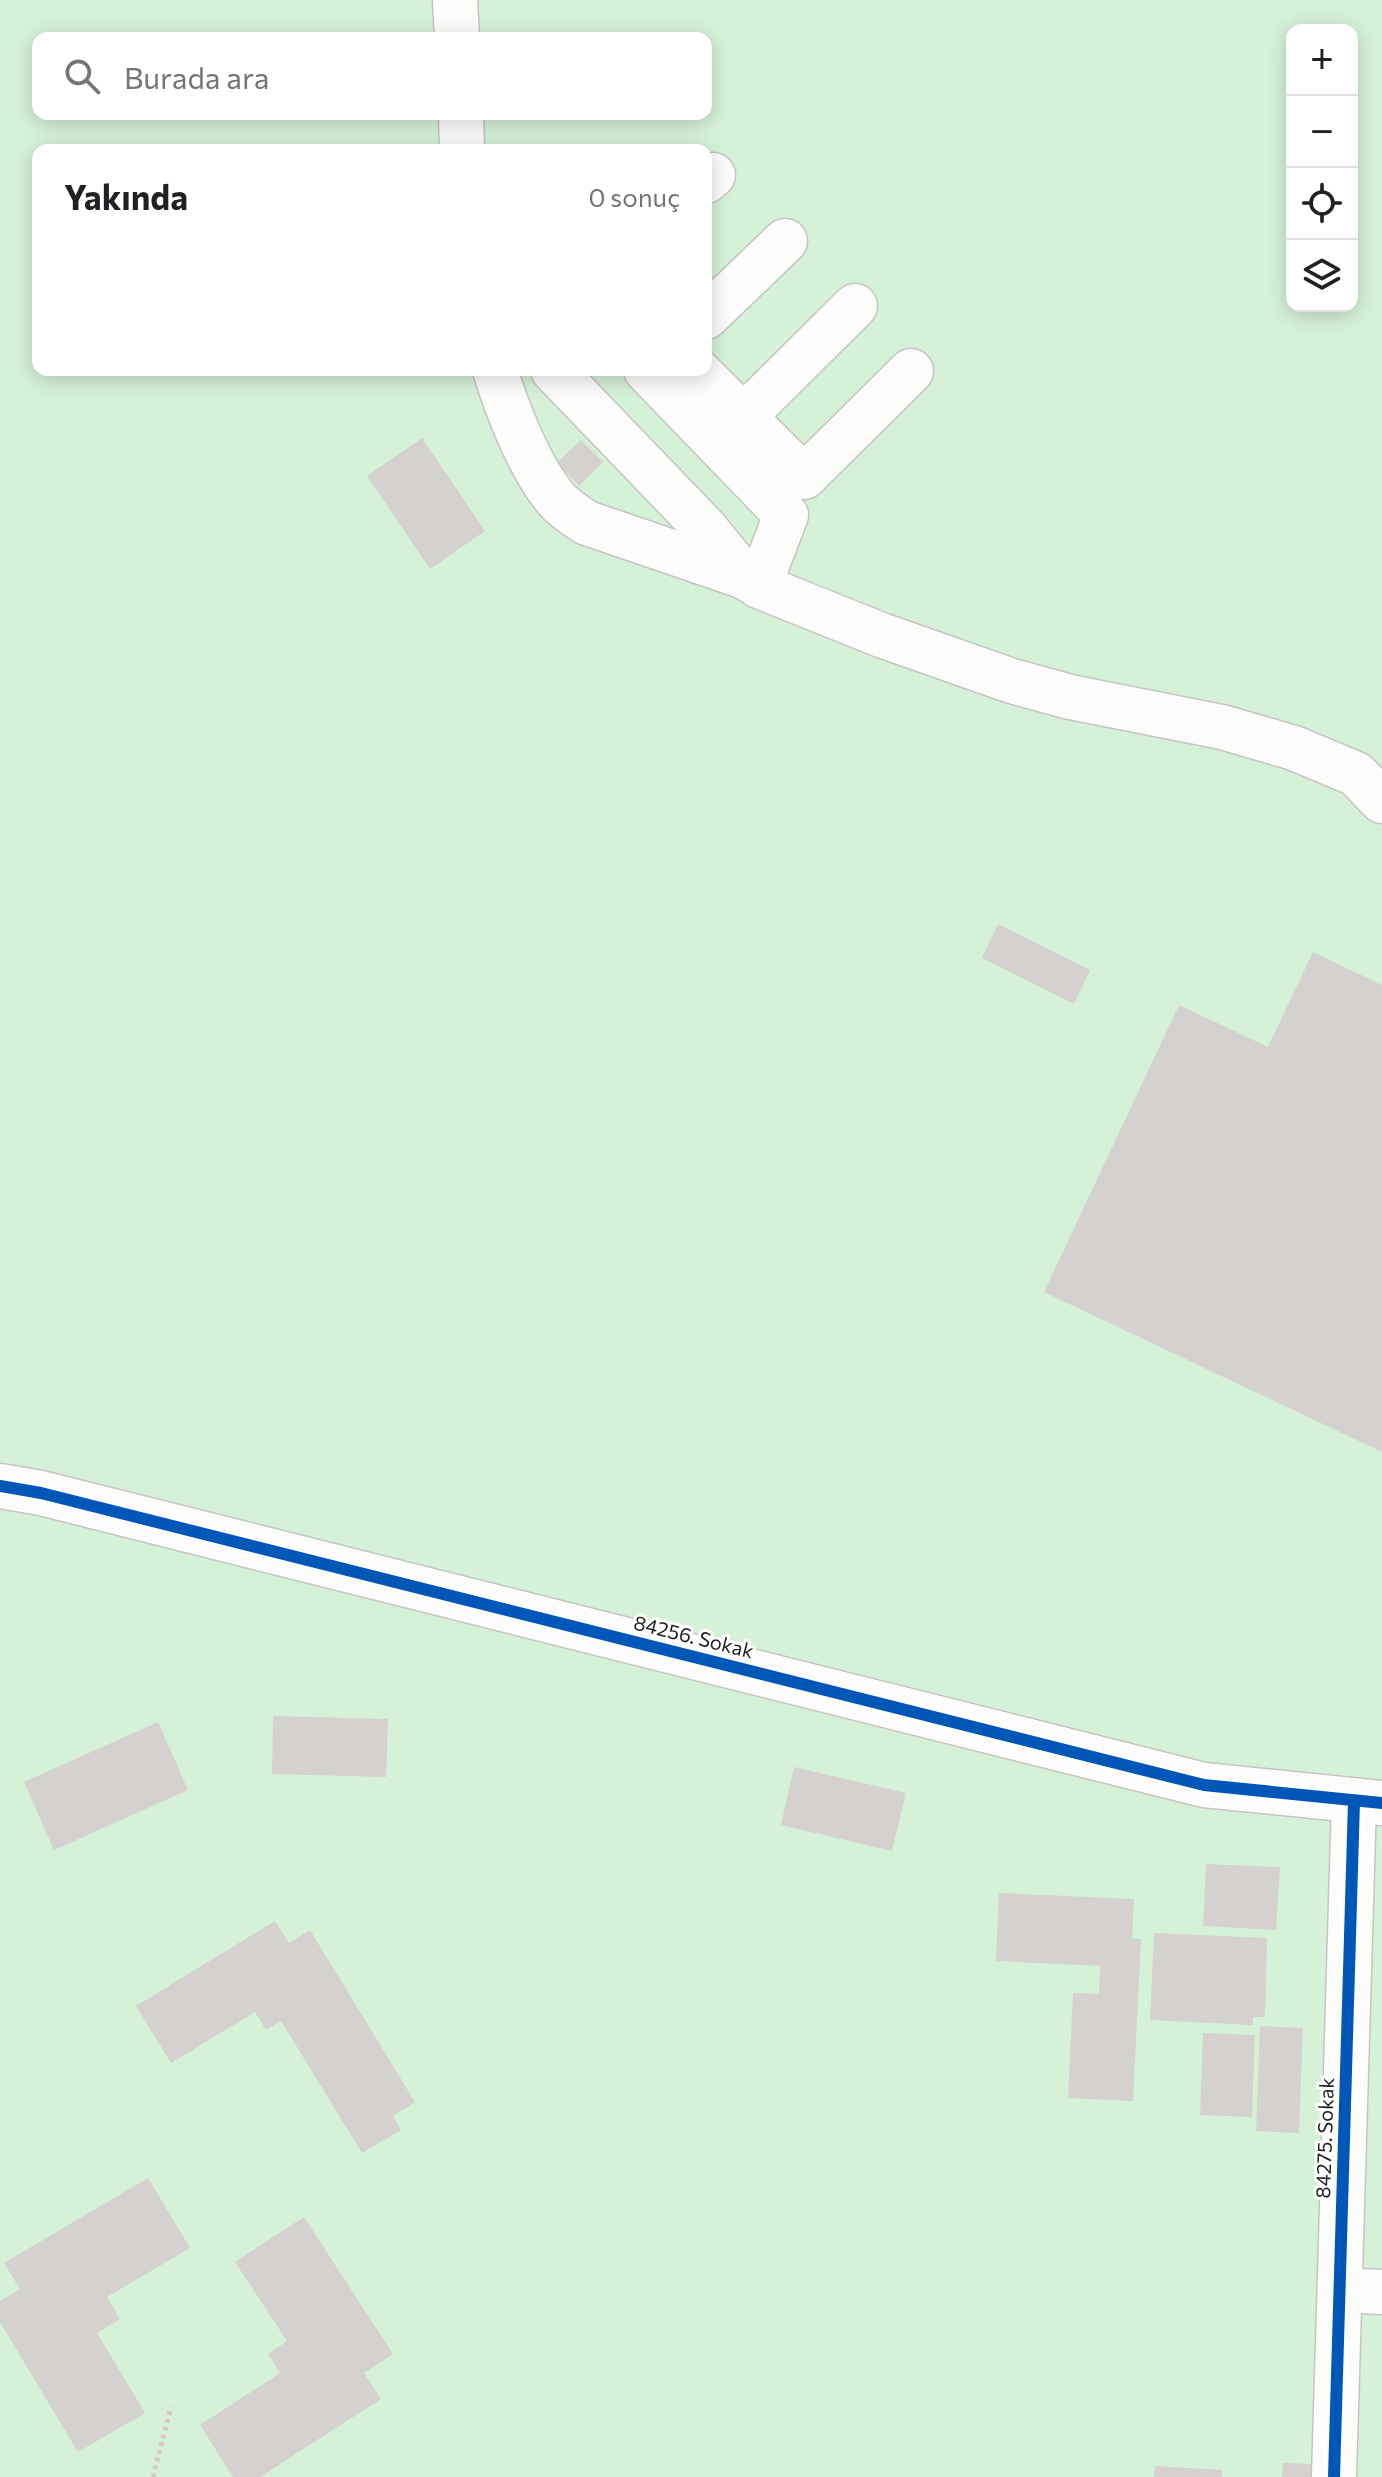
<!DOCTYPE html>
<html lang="tr">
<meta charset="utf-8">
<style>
:root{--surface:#fff;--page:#f6f6f6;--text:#202124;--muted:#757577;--line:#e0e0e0}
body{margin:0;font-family:Commissioner,sans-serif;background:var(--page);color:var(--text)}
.controls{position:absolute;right:24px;top:24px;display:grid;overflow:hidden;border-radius:16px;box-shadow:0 4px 20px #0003}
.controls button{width:72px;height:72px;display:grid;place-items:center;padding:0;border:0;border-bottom:2px solid var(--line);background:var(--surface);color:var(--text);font:40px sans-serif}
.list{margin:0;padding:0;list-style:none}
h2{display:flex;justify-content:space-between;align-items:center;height:104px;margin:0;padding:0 32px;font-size:34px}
h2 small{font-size:26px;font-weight:400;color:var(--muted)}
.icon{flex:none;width:44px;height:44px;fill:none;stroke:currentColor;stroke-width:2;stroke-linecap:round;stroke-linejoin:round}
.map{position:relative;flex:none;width:1382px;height:2477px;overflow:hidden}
.search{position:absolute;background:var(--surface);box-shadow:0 4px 20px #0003;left:32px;top:32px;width:680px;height:88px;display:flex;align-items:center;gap:20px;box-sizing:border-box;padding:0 28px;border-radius:16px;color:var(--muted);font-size:30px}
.panel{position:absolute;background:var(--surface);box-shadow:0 4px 20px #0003;left:32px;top:144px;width:680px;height:232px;border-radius:16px}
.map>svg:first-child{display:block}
</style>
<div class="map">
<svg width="1382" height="2477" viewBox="0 0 1382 2477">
<rect width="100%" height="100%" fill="#edebe7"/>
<!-- park -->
<path fill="#d5f2d7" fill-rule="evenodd" d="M 0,0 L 1382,0 L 1382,2477 L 0,2477 ZM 1292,30 L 1352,30 L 1352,306 L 1292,306 ZM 38,38 L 706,38 L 706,114 L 38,114 ZM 38,150 L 706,150 L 706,370 L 38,370 Z"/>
<!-- building -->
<g fill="#d4d1ce">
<path d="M 422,438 L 485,531 L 430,569 L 367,476 Z"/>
<path d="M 581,440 L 603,462 L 579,486 L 557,463 Z"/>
<path d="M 998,924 L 1090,970 L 1074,1004 L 982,958 Z"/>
<path d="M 1313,952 L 1382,985 L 1382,1452 L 1044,1292 L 1179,1005 L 1268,1047 Z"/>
<path d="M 273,1716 L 388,1719 L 386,1777 L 272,1774 Z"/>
<path d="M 158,1722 L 188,1790 L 54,1850 L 24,1782 Z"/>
<path d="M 794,1767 L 906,1793 L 892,1851 L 781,1825 Z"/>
<path d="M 1206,1864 L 1280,1867 L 1276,1930 L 1203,1926 Z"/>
<path d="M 999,1893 L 1134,1899 L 1132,1939 L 1141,1939 L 1133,2101 L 1068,2098 L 1073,1993 L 1099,1994 L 1100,1966 L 996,1961 Z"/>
<path d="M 275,1921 L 289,1943 L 310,1930 L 415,2102 L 393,2116 L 401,2130 L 362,2153 L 281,2021 L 266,2030 L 255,2012 L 171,2063 L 136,2006 Z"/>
<path d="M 1154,1933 L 1267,1938 L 1265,2017 L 1253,2017 L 1253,2025 L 1150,2020 Z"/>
<path d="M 1260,2026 L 1303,2028 L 1299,2133 L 1256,2131 Z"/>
<path d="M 1203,2033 L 1255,2035 L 1252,2117 L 1200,2115 Z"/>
<path d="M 148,2178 L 190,2248 L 107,2297 L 120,2319 L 97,2333 L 145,2413 L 78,2452 L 0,2322 L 0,2301 L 20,2289 L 4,2263 Z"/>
<path d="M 304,2217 L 393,2354 L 364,2373 L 381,2399 L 260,2477 L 233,2477 L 200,2425 L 280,2373 L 268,2354 L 287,2341 L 235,2262 Z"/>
<path d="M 1283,2463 L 1312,2464 L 1311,2477 L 1282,2477 Z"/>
<path d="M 1155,2466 L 1222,2470 L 1222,2477 L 1154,2477 Z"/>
</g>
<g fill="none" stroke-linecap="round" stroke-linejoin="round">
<!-- minor casing -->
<g stroke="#c5c4c3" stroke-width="47">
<g id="minor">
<path d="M 455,0 L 457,38"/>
<path d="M 461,114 L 462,150"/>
<path d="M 706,181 L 713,175"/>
<path d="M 706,317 L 785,241"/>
<path d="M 495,370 C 507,409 530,469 557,500 C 566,510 576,516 587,523 L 745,577 L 759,586 L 881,635 L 1012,681 L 1070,697 L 1222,727 L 1294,748 L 1356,774 L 1382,801"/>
<path d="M 553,370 L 705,528 L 745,577"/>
<path d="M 646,370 L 786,515 L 759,586"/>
<path d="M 697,370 L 804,477 L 911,371"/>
<path d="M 743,417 L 855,306"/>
<path d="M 0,1486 L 41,1493 L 1204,1785 L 1382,1803"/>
<path d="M 1340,2290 L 1382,2292"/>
<path d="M 1334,2477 L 1354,1801"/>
</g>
</g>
<!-- path -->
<path stroke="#d6cac7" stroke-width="5" stroke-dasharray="4 4" stroke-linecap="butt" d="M 153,2477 L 171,2407"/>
<!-- minor -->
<use href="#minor" stroke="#fcfcfb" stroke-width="44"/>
<!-- cycleway casing -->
<g stroke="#fff" stroke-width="17">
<g id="cycleway">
<path d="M 0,1486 L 41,1493 L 1204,1785 L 1382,1803"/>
<path d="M 1334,2477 L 1354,1801"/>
</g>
</g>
<!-- cycleway -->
<use href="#cycleway" stroke="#0057b8" stroke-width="12"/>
</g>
<g text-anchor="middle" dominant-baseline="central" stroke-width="6" stroke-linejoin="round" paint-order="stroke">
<!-- street labels -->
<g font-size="20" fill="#1e1e1e" stroke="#fff">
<text transform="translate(694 1636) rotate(14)">84256. Sokak</text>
<text transform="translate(1324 2138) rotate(-88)">84275. Sokak</text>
</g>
</g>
</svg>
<div class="controls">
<button>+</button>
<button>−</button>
<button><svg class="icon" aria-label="locate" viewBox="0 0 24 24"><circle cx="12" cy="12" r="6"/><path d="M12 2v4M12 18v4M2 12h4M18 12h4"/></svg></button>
<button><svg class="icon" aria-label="layers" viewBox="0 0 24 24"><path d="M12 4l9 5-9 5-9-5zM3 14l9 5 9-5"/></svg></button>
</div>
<div class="search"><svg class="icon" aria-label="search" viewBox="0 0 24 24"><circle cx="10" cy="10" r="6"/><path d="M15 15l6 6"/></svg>Burada ara</div>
<section class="panel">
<h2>Yakında<small>0 sonuç</small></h2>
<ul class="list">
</ul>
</section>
</div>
